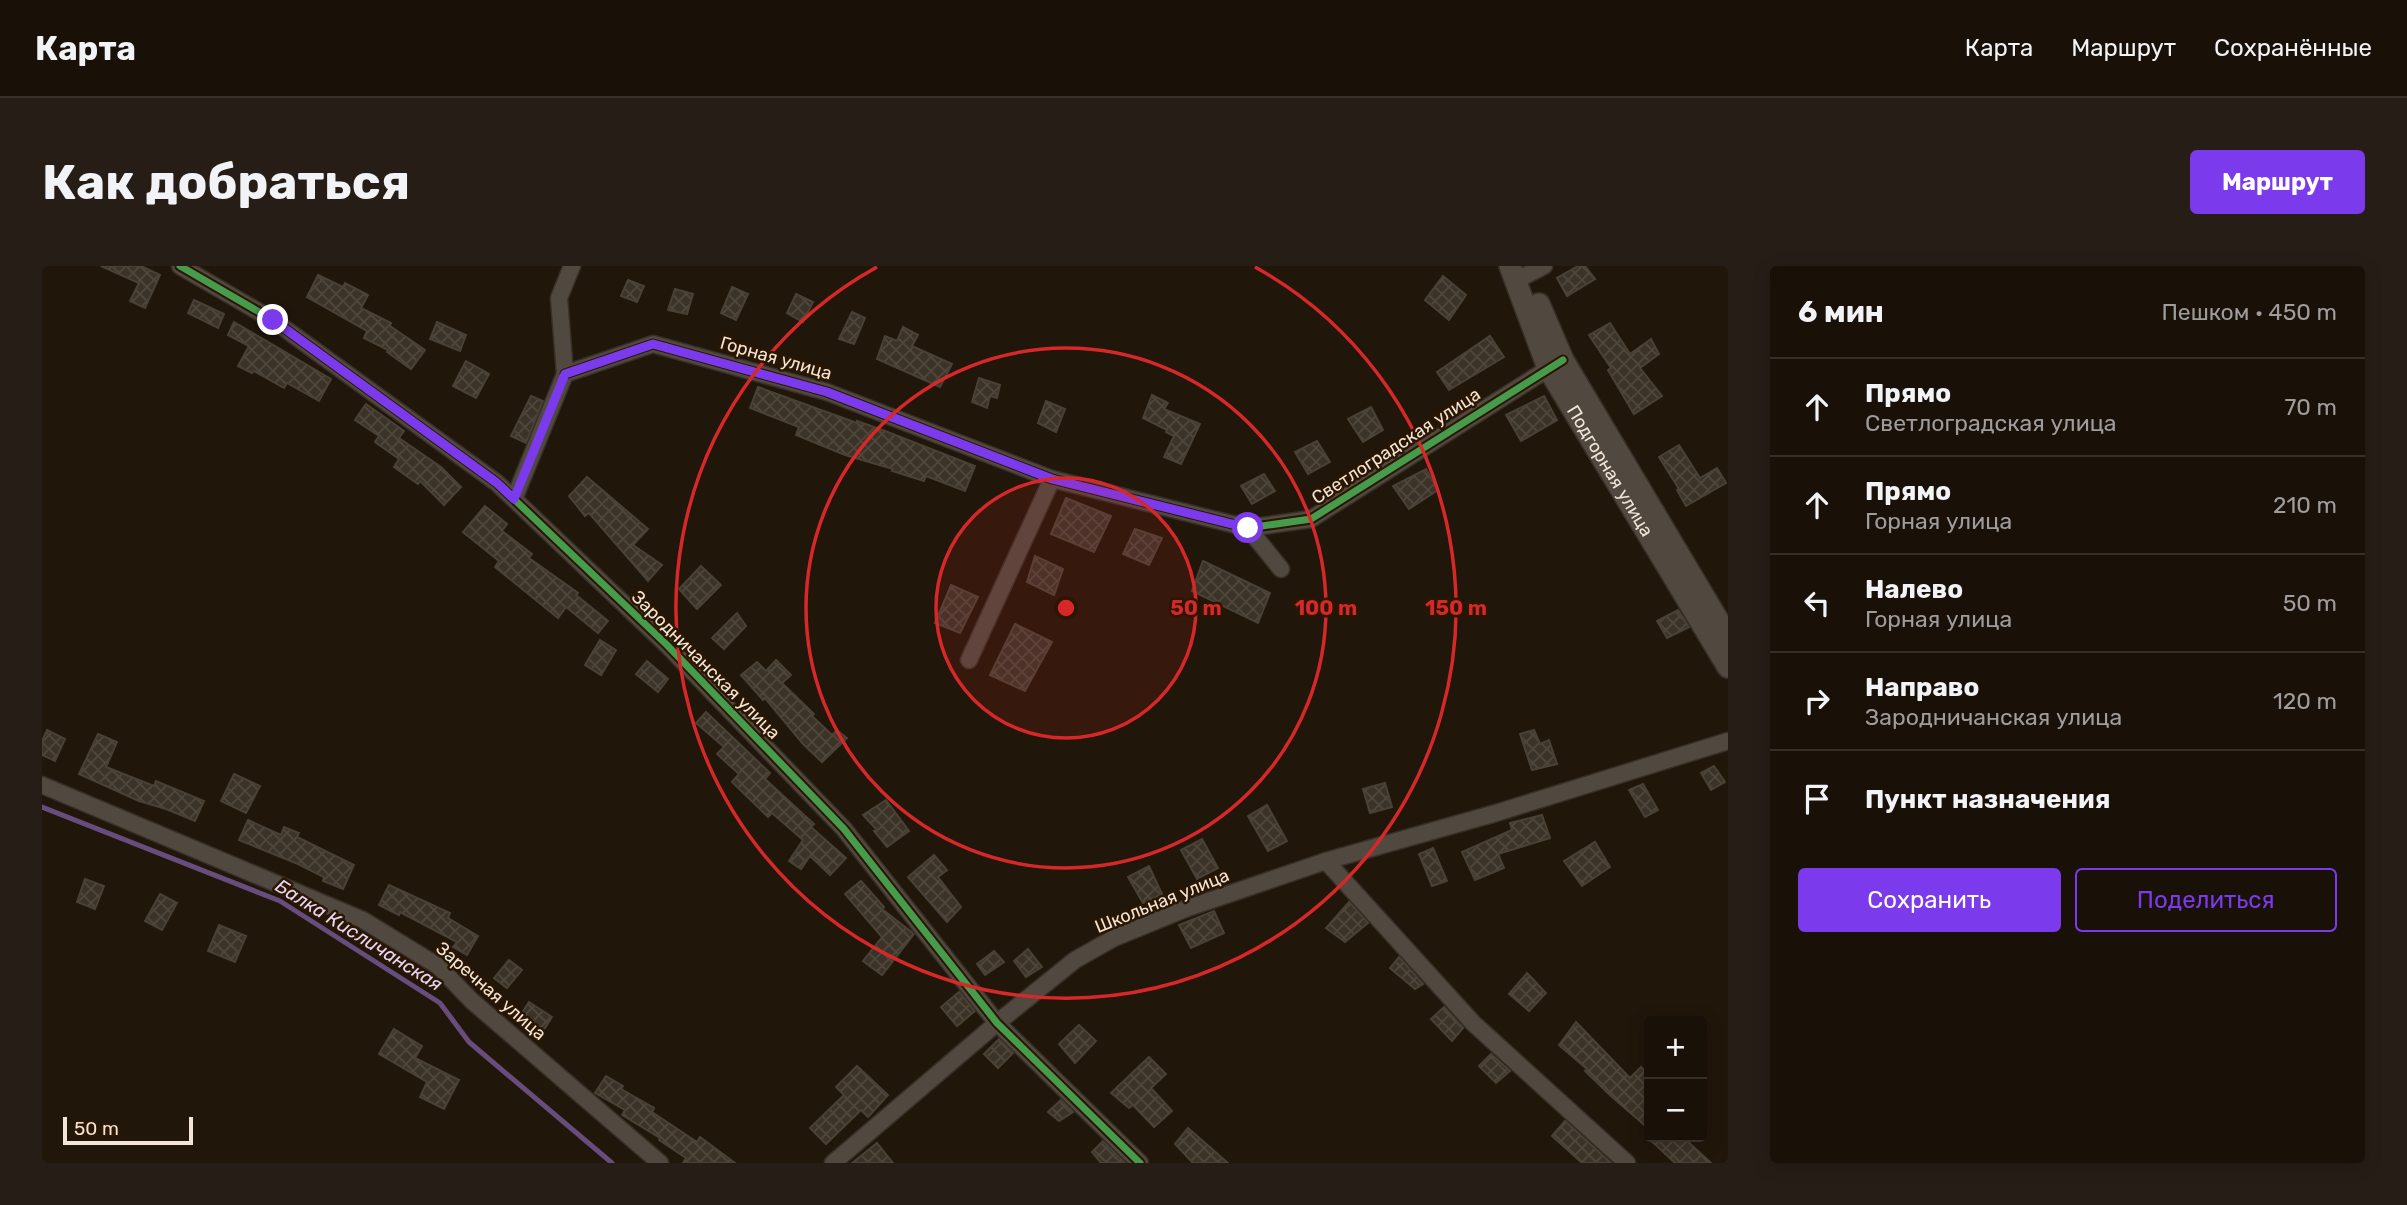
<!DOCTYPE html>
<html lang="ru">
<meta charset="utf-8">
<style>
:root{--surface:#191008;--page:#261e16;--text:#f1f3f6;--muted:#9f9d9c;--line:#373029;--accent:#7c3aed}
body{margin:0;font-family:Rubik,sans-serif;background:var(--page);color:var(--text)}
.controls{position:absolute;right:21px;bottom:21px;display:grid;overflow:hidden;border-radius:7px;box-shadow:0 4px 18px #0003}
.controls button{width:63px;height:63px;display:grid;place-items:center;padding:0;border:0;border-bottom:2px solid var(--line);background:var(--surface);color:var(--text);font:35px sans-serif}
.scale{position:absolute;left:21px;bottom:18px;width:130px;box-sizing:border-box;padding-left:7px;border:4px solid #f2e4d7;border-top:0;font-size:19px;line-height:24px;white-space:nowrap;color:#f2e4d7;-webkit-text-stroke:5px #2a1601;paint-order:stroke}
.stop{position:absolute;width:21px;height:21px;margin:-16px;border:5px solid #7c3aed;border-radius:50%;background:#fff}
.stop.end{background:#7c3aed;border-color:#fff;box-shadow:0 2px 7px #0008}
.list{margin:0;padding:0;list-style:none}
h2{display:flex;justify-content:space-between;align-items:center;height:91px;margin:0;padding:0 28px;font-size:30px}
h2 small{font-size:23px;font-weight:400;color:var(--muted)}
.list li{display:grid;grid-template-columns:46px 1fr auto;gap:21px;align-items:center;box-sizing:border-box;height:98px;padding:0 28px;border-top:2px solid var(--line)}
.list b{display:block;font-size:26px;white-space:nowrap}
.list p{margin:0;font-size:23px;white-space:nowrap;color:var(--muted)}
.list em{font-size:23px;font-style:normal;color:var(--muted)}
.actions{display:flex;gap:14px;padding:21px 28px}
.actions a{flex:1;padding:16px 0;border:2px solid var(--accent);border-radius:7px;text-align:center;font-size:24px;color:var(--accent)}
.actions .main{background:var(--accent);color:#fff}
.icon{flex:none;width:38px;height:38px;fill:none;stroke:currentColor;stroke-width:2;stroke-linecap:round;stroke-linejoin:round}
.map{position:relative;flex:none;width:1686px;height:897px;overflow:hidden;border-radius:7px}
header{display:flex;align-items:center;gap:42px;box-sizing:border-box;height:98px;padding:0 35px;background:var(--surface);border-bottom:2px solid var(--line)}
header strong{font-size:33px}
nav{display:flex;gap:38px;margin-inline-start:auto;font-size:24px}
.intro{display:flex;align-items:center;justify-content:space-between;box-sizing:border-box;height:168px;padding:0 42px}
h1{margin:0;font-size:49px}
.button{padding:18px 32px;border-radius:7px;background:var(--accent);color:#fff;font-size:24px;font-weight:700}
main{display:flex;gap:42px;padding:0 42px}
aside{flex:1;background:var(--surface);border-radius:7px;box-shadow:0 4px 18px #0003}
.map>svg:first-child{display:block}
</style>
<header>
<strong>Карта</strong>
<nav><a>Карта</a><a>Маршрут</a><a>Сохранённые</a></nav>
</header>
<div class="intro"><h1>Как добраться</h1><a class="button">Маршрут</a></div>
<main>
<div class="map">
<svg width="1686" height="897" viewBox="0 0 1686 897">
<defs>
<pattern id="building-cross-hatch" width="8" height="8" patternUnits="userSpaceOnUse" patternTransform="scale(1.75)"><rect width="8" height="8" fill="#3c3328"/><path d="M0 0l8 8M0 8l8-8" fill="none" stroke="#4f473c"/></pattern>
</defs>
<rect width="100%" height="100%" fill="#21160a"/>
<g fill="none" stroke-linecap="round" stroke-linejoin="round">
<!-- stream -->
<path stroke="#664d7d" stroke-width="5" d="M 0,541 L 238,635 L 398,737 L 427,776 L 570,897"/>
</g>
<!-- building -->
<g fill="url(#building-cross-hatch)" stroke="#4a4136" stroke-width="2">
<path d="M 59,0 L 99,0 L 118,9 L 103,42 L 88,35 L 97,17 Z"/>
<path d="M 1536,0 L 1543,0 L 1553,13 L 1525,30 L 1515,12 Z"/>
<path d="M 276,9 L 301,21 L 303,17 L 326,29 L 319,42 L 349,57 L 348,60 L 383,84 L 369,103 L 345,86 L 346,84 L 322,72 L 325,65 L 265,31 Z"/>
<path d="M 1401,10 L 1424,29 L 1407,54 L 1383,34 Z"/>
<path d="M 586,14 L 602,20 L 595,36 L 579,30 Z"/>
<path d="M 690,21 L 706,28 L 694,54 L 679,47 Z"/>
<path d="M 633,23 L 651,28 L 645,48 L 626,44 Z"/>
<path d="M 754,28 L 771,36 L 761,56 L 745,47 Z"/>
<path d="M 152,34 L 182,48 L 176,62 L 146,47 Z"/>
<path d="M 810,46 L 823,52 L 812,78 L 797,73 Z"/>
<path d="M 192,56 L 289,113 L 277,135 L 245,117 L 242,122 L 212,105 L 210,107 L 196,100 L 207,80 L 186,69 Z"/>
<path d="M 395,56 L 424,69 L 418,85 L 388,73 Z"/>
<path d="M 1568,57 L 1588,88 L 1609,73 L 1617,88 L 1598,102 L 1620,130 L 1592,148 L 1566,104 L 1569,102 L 1547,69 Z"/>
<path d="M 861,61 L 876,69 L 870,80 L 910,98 L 898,121 L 835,93 L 843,70 L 855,75 Z"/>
<path d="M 1448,70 L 1462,91 L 1407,124 L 1395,106 Z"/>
<path d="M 424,95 L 447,108 L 434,132 L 411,120 Z"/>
<path d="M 937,112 L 958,119 L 955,132 L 948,130 L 945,142 L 930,136 Z"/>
<path d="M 716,121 L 815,157 L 815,155 L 843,165 L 933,200 L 923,225 L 884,210 L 882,215 L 850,205 L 851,203 L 803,189 L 754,169 L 757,161 L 708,142 Z"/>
<path d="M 1110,129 L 1126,137 L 1122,143 L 1158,158 L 1139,198 L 1122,191 L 1132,170 L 1124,166 L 1125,164 L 1101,152 Z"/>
<path d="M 489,130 L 501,135 L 484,177 L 469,170 Z"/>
<path d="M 1502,130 L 1515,154 L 1479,175 L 1464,149 Z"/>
<path d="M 1004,135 L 1023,143 L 1014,166 L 996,157 Z"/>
<path d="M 324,138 L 362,165 L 357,172 L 399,201 L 419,221 L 402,239 L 378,215 L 376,218 L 352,201 L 357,193 L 333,176 L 337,170 L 313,154 Z"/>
<path d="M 1329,141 L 1341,164 L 1321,176 L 1306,153 Z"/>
<path d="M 1275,175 L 1288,196 L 1266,208 L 1253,186 Z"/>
<path d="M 1637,179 L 1658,212 L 1675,202 L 1684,217 L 1644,240 L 1635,224 L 1637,223 L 1617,191 Z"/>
<path d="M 1384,203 L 1396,224 L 1367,243 L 1351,220 Z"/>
<path d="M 1222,208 L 1233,225 L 1210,238 L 1199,220 Z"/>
<path d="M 545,211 L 606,263 L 591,279 L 620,299 L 606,315 L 547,247 L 543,250 L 527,230 Z"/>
<path d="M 1024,232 L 1069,250 L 1052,286 L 1009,268 Z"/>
<path d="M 443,240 L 465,258 L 460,265 L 490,288 L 487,292 L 536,327 L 534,329 L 566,355 L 556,367 L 524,341 L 516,352 L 453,301 L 457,295 L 421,266 Z"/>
<path d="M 1093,263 L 1120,272 L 1107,299 L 1081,288 Z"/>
<path d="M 993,290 L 1021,303 L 1012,329 L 985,316 Z"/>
<path d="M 1161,295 L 1228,327 L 1216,357 L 1150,325 Z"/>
<path d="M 659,300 L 679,319 L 655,343 L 637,323 Z"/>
<path d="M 909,319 L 936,331 L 918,367 L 893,357 Z"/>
<path d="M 1636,344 L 1647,361 L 1625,372 L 1615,355 Z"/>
<path d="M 695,347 L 704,360 L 682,383 L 670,372 Z"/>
<path d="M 973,358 L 1010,376 L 983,425 L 948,409 Z"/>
<path d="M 558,374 L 574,384 L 559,409 L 543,399 Z"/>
<path d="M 734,394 L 749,409 L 740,417 L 772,448 L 770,450 L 790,469 L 795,464 L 805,472 L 780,496 L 761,478 L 723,432 L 721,434 L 699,409 L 715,396 L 724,405 Z"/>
<path d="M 605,395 L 626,413 L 616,426 L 594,408 Z"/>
<path d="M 664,446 L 728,507 L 723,513 L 772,558 L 769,561 L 804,592 L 788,609 L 768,590 L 759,603 L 747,595 L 761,574 L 730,547 L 726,551 L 690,516 L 697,508 L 675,488 L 682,481 L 654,457 Z"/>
<path d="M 5,464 L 23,473 L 13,495 L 0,489 L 0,475 Z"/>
<path d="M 1492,464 L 1498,478 L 1507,474 L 1515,498 L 1490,504 L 1478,468 Z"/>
<path d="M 56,468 L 75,476 L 64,501 L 112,520 L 114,515 L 162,535 L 153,555 L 124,543 L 97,535 L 37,508 Z"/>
<path d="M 1672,500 L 1683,516 L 1669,524 L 1659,507 Z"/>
<path d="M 192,508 L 218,520 L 204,547 L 179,535 Z"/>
<path d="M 1343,517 L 1350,541 L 1328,547 L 1321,523 Z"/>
<path d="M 1601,518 L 1616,544 L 1603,551 L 1587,524 Z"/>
<path d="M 844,534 L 867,565 L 845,581 L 832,565 L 835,564 L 821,549 Z"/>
<path d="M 1225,539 L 1245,575 L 1226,585 L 1206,550 Z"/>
<path d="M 1500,549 L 1508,572 L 1456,588 L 1462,602 L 1433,614 L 1420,586 L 1470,564 L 1468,557 Z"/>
<path d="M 206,554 L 239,569 L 242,561 L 257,567 L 255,571 L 312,599 L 301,623 L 281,615 L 282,611 L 256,598 L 197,574 Z"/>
<path d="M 1160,573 L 1176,602 L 1155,613 L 1139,584 Z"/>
<path d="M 1553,576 L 1568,601 L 1540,620 L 1522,595 Z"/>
<path d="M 1391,582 L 1405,615 L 1390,620 L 1377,588 Z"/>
<path d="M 892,589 L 905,604 L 896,611 L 919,641 L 905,656 L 866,611 Z"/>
<path d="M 1107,600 L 1120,628 L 1101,637 L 1086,611 Z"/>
<path d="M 43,613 L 62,620 L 53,643 L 35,636 Z"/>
<path d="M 819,615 L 842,641 L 840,643 L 872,668 L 840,709 L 821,695 L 840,671 L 803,628 Z"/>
<path d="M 347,619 L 408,647 L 406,652 L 436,670 L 425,689 L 411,681 L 415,676 L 358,646 L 357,649 L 337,639 Z"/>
<path d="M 118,628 L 135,637 L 120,664 L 103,655 Z"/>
<path d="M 1307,636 L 1326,657 L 1303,676 L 1284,662 Z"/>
<path d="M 1172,645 L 1182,667 L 1149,682 L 1137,659 Z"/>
<path d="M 177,659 L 204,670 L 193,696 L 166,685 Z"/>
<path d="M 986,683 L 1000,701 L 984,711 L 972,695 Z"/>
<path d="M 952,685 L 962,696 L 943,709 L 935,698 Z"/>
<path d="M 1357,691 L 1381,718 L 1373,723 L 1348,702 Z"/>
<path d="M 467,694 L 480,704 L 465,722 L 452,712 Z"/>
<path d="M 1485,707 L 1504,727 L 1487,745 L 1467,728 Z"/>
<path d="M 917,726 L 933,745 L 915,760 L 899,741 Z"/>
<path d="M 487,736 L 510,751 L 499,768 L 476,753 Z"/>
<path d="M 1402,741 L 1421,762 L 1410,775 L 1389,753 Z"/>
<path d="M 1534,756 L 1588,812 L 1599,801 L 1607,809 L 1607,863 L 1569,830 L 1543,805 L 1545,803 L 1517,779 Z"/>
<path d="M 1037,759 L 1054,775 L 1033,797 L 1017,778 Z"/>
<path d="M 352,763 L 380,780 L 373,792 L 417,814 L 402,843 L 378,831 L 385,816 L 337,788 Z"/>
<path d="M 957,773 L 971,787 L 956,802 L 942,788 Z"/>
<path d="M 1449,788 L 1468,805 L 1454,817 L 1437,800 Z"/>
<path d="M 1107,791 L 1124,808 L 1109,822 L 1130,845 L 1112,861 L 1091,839 L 1087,842 L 1069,827 Z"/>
<path d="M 815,800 L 846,829 L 826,851 L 819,844 L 784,878 L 768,862 L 802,829 L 794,821 Z"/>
<path d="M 564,810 L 581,820 L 579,823 L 612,842 L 610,846 L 655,876 L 658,871 L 693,897 L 641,897 L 644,892 L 617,874 L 618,872 L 580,849 L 583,844 L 553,827 Z"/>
<path d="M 1019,834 L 1031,846 L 1017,855 L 1006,846 Z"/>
<path d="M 1523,855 L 1569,897 L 1540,897 L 1510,870 Z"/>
<path d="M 1146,862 L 1186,897 L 1151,897 L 1133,878 Z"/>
<path d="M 1605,871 L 1641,871 L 1669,897 L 1633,897 Z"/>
<path d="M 1061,875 L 1083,897 L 1059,897 L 1050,886 Z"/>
<path d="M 835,877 L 851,897 L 810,897 Z"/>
</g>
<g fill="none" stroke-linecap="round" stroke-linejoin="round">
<!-- street casing -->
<g stroke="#382f29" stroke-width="19">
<g id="street">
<path d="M 138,0 L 231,54 L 455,217 L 625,379 L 802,563 L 955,757 L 1098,897"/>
<path d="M 1473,15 L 1502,0"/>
<path d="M 523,108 L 611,78 L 785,126 L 1010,213 L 1206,262 L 1269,253 L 1515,97"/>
<path d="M 472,233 L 523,108 L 517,32 L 530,0"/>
<path d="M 1206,262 L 1239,303"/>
<path d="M 927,394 L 1010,213"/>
<path d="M 0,519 L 321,654 L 396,700 L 430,735 L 618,897"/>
<path d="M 1284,595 L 1431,757 L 1585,897"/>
<path d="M 791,897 L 955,757 L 1033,694 L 1072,672 L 1143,643 L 1284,595 L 1454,547 L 1686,475"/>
</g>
</g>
<!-- secondary casing -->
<g stroke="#382f29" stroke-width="24">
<g id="secondary">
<path id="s1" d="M 1468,0 L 1506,102 L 1686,401"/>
<path d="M 1497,38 L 1521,94 L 1686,371"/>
</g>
</g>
<!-- street -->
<use href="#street" stroke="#514940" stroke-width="16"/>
<!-- secondary -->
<use href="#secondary" stroke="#514940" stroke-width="21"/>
<!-- cycleway casing -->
<g stroke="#2a1601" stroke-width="11">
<g id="cycleway">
<path d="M 138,0 L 231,54 L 455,217 L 625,379 L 802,563 L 955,757 L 1098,897"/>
<path d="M 523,108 L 611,78 L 785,126 L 1010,213 L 1206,262 L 1269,253 L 1521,94"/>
</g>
</g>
<!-- cycleway -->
<use href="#cycleway" stroke="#469c4c" stroke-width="7"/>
</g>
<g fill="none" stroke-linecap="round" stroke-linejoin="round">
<!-- route -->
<path stroke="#7c3aed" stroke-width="9" d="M 231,54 L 455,217 L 472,233 L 523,108 L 611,78 L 785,126 L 1010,213 L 1206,262"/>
</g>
<!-- distance rings -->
<circle cx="1024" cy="342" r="130" fill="#d62828" fill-opacity=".12"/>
<g fill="none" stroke="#d62828" stroke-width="3.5">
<circle cx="1024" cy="342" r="130"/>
<circle cx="1024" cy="342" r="260"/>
<path d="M1213 1A390 390 0 1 1 835 1"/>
</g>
<g text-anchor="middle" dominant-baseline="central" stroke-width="5" stroke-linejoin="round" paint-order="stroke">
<!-- street labels -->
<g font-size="18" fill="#f2e4d7" stroke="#2a1601">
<text transform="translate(734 92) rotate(16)">Горная улица</text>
<text transform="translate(1354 180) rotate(-33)">Светлоградская улица</text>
<text stroke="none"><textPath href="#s1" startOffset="229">Подгорная улица</textPath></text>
<text transform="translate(664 399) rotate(45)">Зародничанская улица</text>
<text transform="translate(1120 635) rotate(-22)">Школьная улица</text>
<text transform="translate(449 725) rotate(41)">Заречная улица</text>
</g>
<!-- water labels -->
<g font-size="19" font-style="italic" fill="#e5d5f6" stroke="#2a1601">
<text transform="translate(317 669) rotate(32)">Балка Кисличанская</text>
</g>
</g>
<circle cx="1024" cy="342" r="10" fill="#d62828" stroke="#2a1601" stroke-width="3.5"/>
<g font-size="21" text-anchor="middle" font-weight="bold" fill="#d62828" stroke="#2a1601" stroke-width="5" stroke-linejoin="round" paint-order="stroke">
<text x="1154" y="349">50 m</text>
<text x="1284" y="349">100 m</text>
<text x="1414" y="349">150 m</text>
</g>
</svg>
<div class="controls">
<button>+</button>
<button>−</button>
</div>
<div class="scale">50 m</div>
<div class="stop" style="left:1206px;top:262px"></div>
<div class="stop end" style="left:231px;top:54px"></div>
</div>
<aside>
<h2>6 мин<small>Пешком · 450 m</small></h2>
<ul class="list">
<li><svg class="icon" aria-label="ahead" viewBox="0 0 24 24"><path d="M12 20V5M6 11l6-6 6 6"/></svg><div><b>Прямо</b><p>Светлоградская улица</p></div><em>70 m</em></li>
<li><svg class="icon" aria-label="ahead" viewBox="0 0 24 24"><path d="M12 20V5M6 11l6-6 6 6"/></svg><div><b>Прямо</b><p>Горная улица</p></div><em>210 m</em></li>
<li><svg class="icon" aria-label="left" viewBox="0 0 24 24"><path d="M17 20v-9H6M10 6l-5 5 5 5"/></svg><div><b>Налево</b><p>Горная улица</p></div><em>50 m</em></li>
<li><svg class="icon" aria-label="right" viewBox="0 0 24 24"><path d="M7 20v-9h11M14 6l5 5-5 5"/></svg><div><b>Направо</b><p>Зародничанская улица</p></div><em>120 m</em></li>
<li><svg class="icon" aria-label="arrive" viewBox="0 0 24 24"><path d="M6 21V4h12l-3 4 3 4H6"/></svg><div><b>Пункт назначения</b></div></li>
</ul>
<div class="actions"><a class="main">Сохранить</a><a>Поделиться</a></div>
</aside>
</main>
